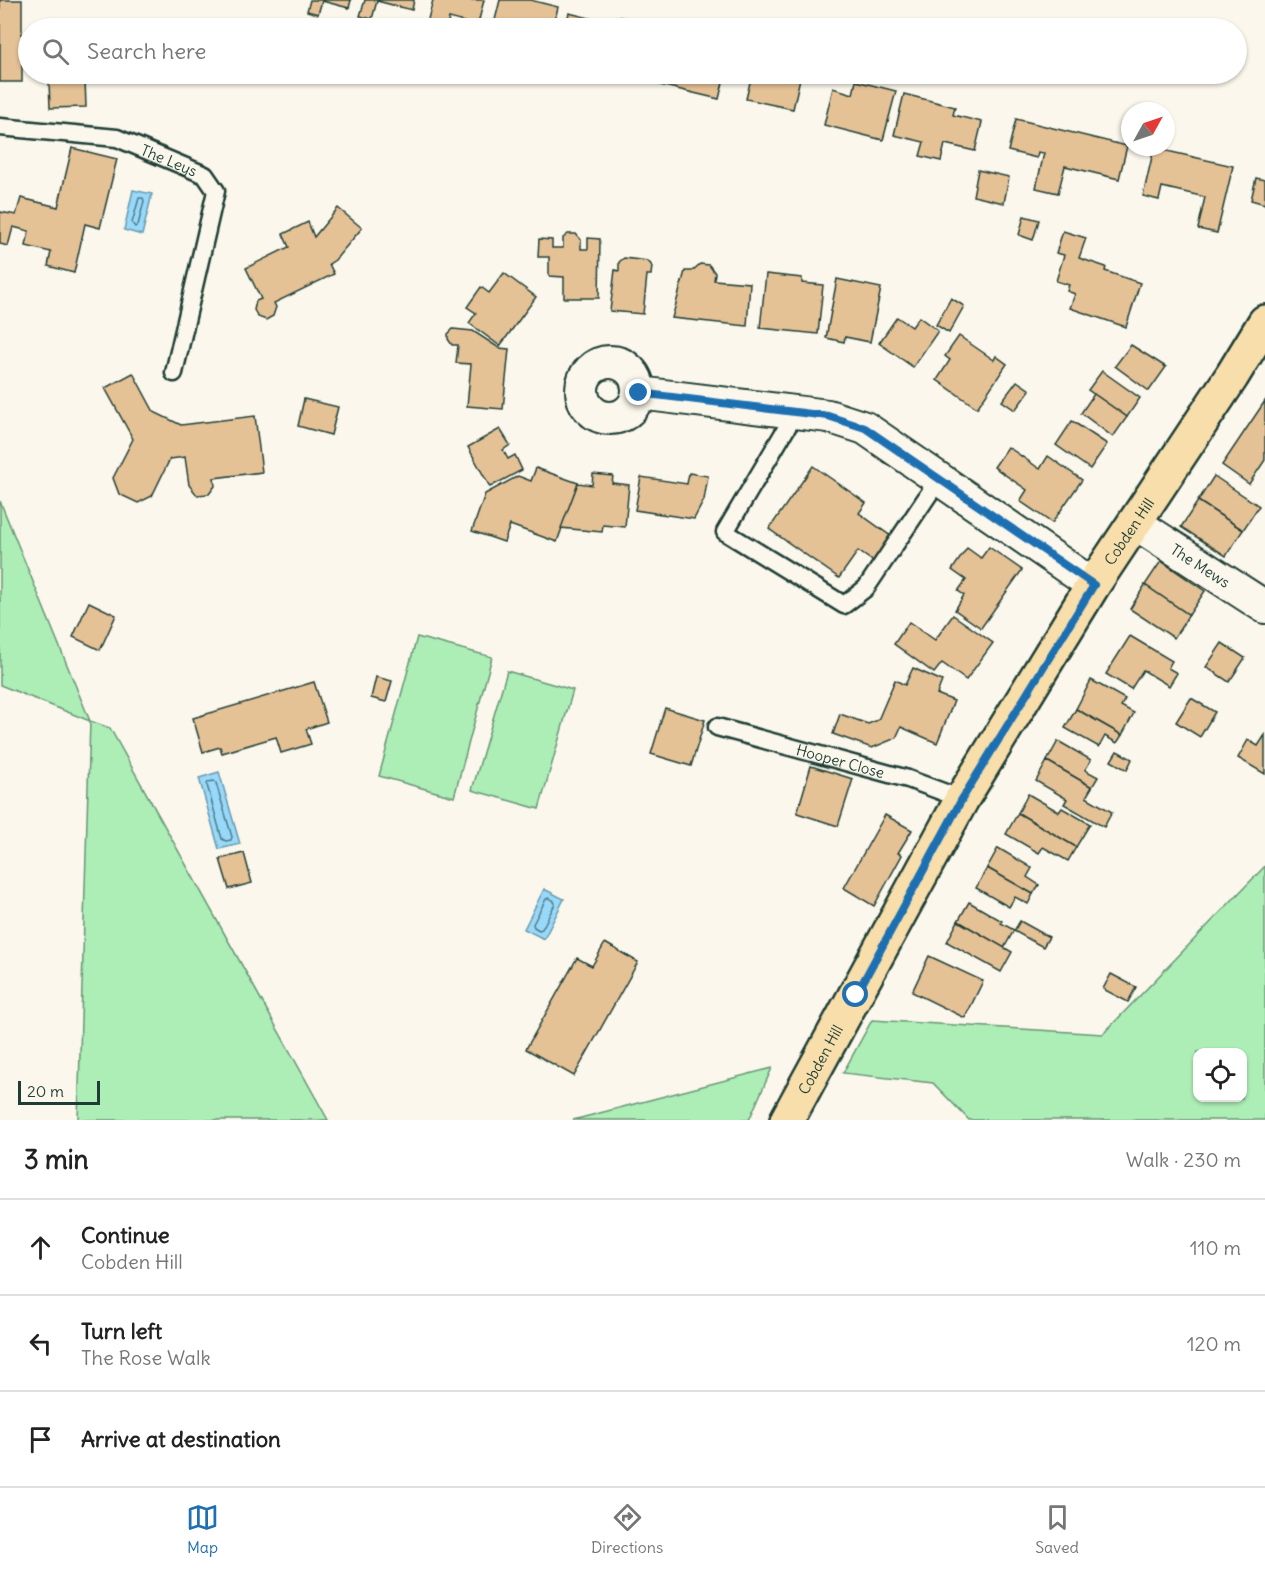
<!DOCTYPE html>
<meta charset="utf-8">
<style>
:root{--surface:#fff;--page:#f2f2f2;--text:#222;--muted:#767676;--line:#e0e0e0;--accent:#1f6fb2}
body{margin:0;font-family:Delius,sans-serif;background:var(--page);color:var(--text)}
.controls{position:absolute;right:18px;bottom:18px;display:grid;overflow:hidden;border-radius:12px;box-shadow:0 2px 4px #0004}
.controls button{width:54px;height:54px;display:grid;place-items:center;padding:0;border:0;border-bottom:2px solid var(--line);background:var(--surface);color:var(--text);font:30px sans-serif}
.compass{position:absolute;left:1121px;top:102px;width:54px;height:54px;border-radius:50%;background:var(--surface);box-shadow:0 2px 4px #0004;rotate:50deg}
.scale{position:absolute;left:18px;bottom:15px;width:82px;box-sizing:border-box;padding-left:6px;border:3px solid #1f3d34;border-top:0;font-size:16px;line-height:21px;white-space:nowrap;color:#1f3d34;-webkit-text-stroke:4px #fbf7ec;paint-order:stroke}
.stop{position:absolute;width:18px;height:18px;margin:-14px;border:4px solid #1f6fb2;border-radius:50%;background:#fff}
.stop.end{background:#1f6fb2;border-color:#fff;box-shadow:0 2px 6px #0008}
.list{margin:0;padding:0;list-style:none}
h2{display:flex;justify-content:space-between;align-items:center;height:78px;margin:0;padding:0 24px;font-size:26px}
h2 small{font-size:20px;font-weight:400;color:var(--muted)}
.list li{display:grid;grid-template-columns:39px 1fr auto;gap:18px;align-items:center;box-sizing:border-box;height:96px;padding:0 24px;border-top:2px solid var(--line)}
.list b{display:block;font-size:22px;white-space:nowrap}
.list p{margin:0;font-size:20px;white-space:nowrap;color:var(--muted)}
.list em{font-size:20px;font-style:normal;color:var(--muted)}
.icon{flex:none;width:33px;height:33px;fill:none;stroke:currentColor;stroke-width:2;stroke-linecap:round;stroke-linejoin:round}
.map{position:relative;flex:none;width:1265px;height:1120px;overflow:hidden}
.search{position:absolute;background:var(--surface);box-shadow:0 2px 4px #0004;left:18px;right:18px;top:18px;height:66px;display:flex;align-items:center;gap:15px;box-sizing:border-box;padding:0 21px;border-radius:33px;color:var(--muted);font-size:22px}
.sheet{height:366px;background:var(--surface)}
nav{display:flex;justify-content:space-around;align-items:center;box-sizing:border-box;height:84px;border-top:2px solid var(--line);background:var(--surface);font-size:16px;color:var(--muted)}
nav a{display:grid;justify-items:center;gap:3px}
nav .on{color:var(--accent)}
.map>svg:first-child{display:block}
</style>
<div class="map">
<svg width="1265" height="1120" viewBox="0 0 1265 1120">
<rect width="100%" height="100%" fill="#fbf7ec"/>
<filter id="ink" filterUnits="userSpaceOnUse"><feTurbulence type="fractalNoise" baseFrequency=".0167" numOctaves="2"/><feDisplacementMap in="SourceGraphic" scale="12" xChannelSelector="R" yChannelSelector="G"/><feConvolveMatrix kernelMatrix="1 2 1 2 8 2 1 2 1" color-interpolation-filters="sRGB"/></filter>
<g filter="url(#ink)">
<!-- green -->
<g fill="#adedb6" stroke="#669575" stroke-width="1.5" fill-rule="evenodd">
<path d="M 0,501 L 90,721 L 110,728 L 328,1120 L 78,1120 L 90,721 L 0,685 Z"/>
<path d="M 417,637 L 492,657 L 454,797 L 379,776 Z"/>
<path d="M 507,671 L 573,690 L 539,809 L 472,790 Z"/>
<path d="M 1265,866 L 1265,1120 L 969,1120 L 933,1083 L 843,1073 L 872,1020 L 1103,1034 ZM 1198,1052 L 1242,1052 L 1242,1098 L 1198,1098 Z"/>
<path d="M 772,1068 L 749,1120 L 573,1120 Z"/>
</g>
<!-- water -->
<g fill="#98d8fa" stroke="#689aab" stroke-width="1.5">
<path d="M 133,190 L 152,194 L 142,235 L 124,230 Z"/>
<path d="M 219,772 L 240,844 L 219,849 L 199,778 Z"/>
<path d="M 544,889 L 564,899 L 544,939 L 524,929 Z"/>
</g>
<g fill="none" stroke-linecap="round" stroke-linejoin="round">
<!-- shore -->
<g stroke="#4f7b83" stroke-width="1.5">
<path d="M 139,198 L 143,198 L 144,201 L 138,225 L 135,227 L 132,223 Z"/>
<path d="M 214,781 L 216,783 L 232,837 L 231,840 L 226,841 L 222,839 L 207,785 L 208,782 Z"/>
<path d="M 549,898 L 554,901 L 555,904 L 542,929 L 539,930 L 534,927 L 533,924 L 546,899 Z"/>
</g>
</g>
<!-- building -->
<g fill="#e5c196" stroke="#1f3d34" stroke-width="1.5">
<rect x="0" y="0" width="22" height="82"/>
<path d="M 310,0 L 351,0 L 349,8 L 322,1 L 318,14 L 307,11 Z"/>
<path d="M 365,0 L 414,0 L 412,10 L 377,1 L 372,19 L 360,16 Z"/>
<path d="M 433,0 L 484,0 L 477,28 L 462,28 L 464,22 L 449,18 L 447,28 L 426,27 Z"/>
<path d="M 500,0 L 530,0 L 558,7 L 553,28 L 493,28 Z"/>
<path d="M 569,13 L 618,25 L 620,17 L 635,20 L 633,28 L 634,28 L 565,28 Z"/>
<path d="M 264,23 L 282,28 L 262,28 Z"/>
<path d="M 662,74 L 725,74 L 719,99 L 660,85 Z"/>
<path d="M 752,74 L 801,74 L 793,109 L 746,99 Z"/>
<path d="M 85,79 L 86,107 L 50,108 L 49,81 Z"/>
<path d="M 856,81 L 896,91 L 883,140 L 824,125 L 833,88 L 853,94 Z"/>
<path d="M 904,94 L 955,107 L 953,115 L 982,122 L 975,151 L 945,144 L 941,161 L 920,156 L 924,142 L 894,135 Z"/>
<path d="M 1016,119 L 1127,146 L 1119,179 L 1065,166 L 1058,193 L 1036,188 L 1044,153 L 1038,152 L 1037,158 L 1008,151 Z"/>
<path d="M 72,148 L 117,159 L 100,228 L 85,224 L 74,273 L 48,266 L 51,252 L 26,246 L 29,231 L 13,227 L 8,246 L 0,244 L 0,212 L 16,215 L 21,198 L 58,207 Z"/>
<path d="M 1154,148 L 1233,166 L 1217,233 L 1198,229 L 1205,197 L 1162,187 L 1159,200 L 1143,196 Z"/>
<path d="M 978,170 L 1009,177 L 1004,203 L 973,196 Z"/>
<path d="M 1256,178 L 1265,180 L 1265,204 L 1251,200 Z"/>
<path d="M 338,208 L 362,228 L 335,260 L 329,264 L 334,274 L 274,303 L 276,307 L 273,316 L 266,320 L 258,317 L 254,310 L 256,301 L 261,299 L 246,268 L 289,247 L 283,234 L 308,222 L 314,237 Z"/>
<path d="M 1024,216 L 1039,220 L 1033,240 L 1019,235 Z"/>
<path d="M 1063,231 L 1086,238 L 1079,258 L 1106,267 L 1105,271 L 1140,283 L 1126,327 L 1070,308 L 1075,294 L 1067,291 L 1069,285 L 1056,281 L 1064,255 L 1056,253 Z"/>
<path d="M 568,234 L 576,234 L 581,240 L 581,249 L 588,249 L 588,238 L 600,239 L 599,298 L 564,298 L 564,277 L 549,276 L 549,257 L 538,257 L 539,239 L 552,240 L 552,248 L 563,248 L 563,238 Z"/>
<path d="M 624,258 L 648,261 L 652,266 L 651,275 L 647,275 L 643,314 L 610,311 L 615,270 L 619,271 L 619,262 Z"/>
<path d="M 700,264 L 709,265 L 715,273 L 714,280 L 750,283 L 747,326 L 672,318 L 685,271 L 692,271 Z"/>
<path d="M 504,273 L 536,297 L 500,346 L 469,323 L 476,313 L 467,307 L 481,287 L 489,293 Z"/>
<path d="M 766,274 L 802,278 L 802,283 L 823,285 L 818,334 L 760,328 Z"/>
<path d="M 837,279 L 881,288 L 870,342 L 845,337 L 844,342 L 826,338 Z"/>
<path d="M 951,298 L 964,306 L 949,333 L 936,325 Z"/>
<path d="M 897,317 L 912,327 L 919,317 L 938,331 L 913,367 L 879,343 Z"/>
<path d="M 453,329 L 473,331 L 499,348 L 509,349 L 503,409 L 467,406 L 471,364 L 456,363 L 458,345 L 452,345 L 448,339 L 448,334 Z"/>
<path d="M 959,336 L 994,360 L 996,356 L 1007,364 L 977,408 L 937,380 L 950,360 L 945,356 Z"/>
<path d="M 1131,345 L 1166,367 L 1149,391 L 1115,366 Z"/>
<path d="M 1102,371 L 1140,398 L 1127,417 L 1088,390 Z"/>
<path d="M 133,373 L 154,412 L 181,425 L 255,416 L 262,472 L 214,478 L 215,486 L 209,494 L 197,495 L 189,485 L 185,457 L 170,459 L 152,496 L 138,503 L 119,494 L 113,478 L 133,439 L 105,388 Z"/>
<path d="M 1017,381 L 1030,390 L 1015,410 L 1002,401 Z"/>
<path d="M 1094,394 L 1127,417 L 1113,437 L 1081,413 Z"/>
<path d="M 304,399 L 338,407 L 331,435 L 298,426 Z"/>
<path d="M 1265,401 L 1265,460 L 1249,484 L 1222,465 Z"/>
<path d="M 1072,421 L 1107,444 L 1090,469 L 1056,445 Z"/>
<path d="M 500,429 L 510,445 L 503,450 L 508,459 L 515,455 L 522,470 L 490,487 L 468,447 Z"/>
<path d="M 1008,447 L 1040,469 L 1048,456 L 1082,480 L 1052,523 L 1020,501 L 1027,490 L 994,467 Z"/>
<path d="M 813,466 L 866,503 L 859,513 L 892,537 L 874,562 L 858,551 L 839,578 L 769,529 Z"/>
<path d="M 536,468 L 578,483 L 557,542 L 510,525 L 504,542 L 472,531 L 485,494 L 518,476 L 531,481 Z"/>
<path d="M 689,473 L 708,476 L 704,500 L 694,519 L 635,510 L 641,477 L 687,484 Z"/>
<path d="M 593,474 L 613,476 L 612,483 L 629,485 L 625,527 L 603,525 L 602,532 L 561,528 L 578,483 L 592,485 Z"/>
<path d="M 1214,476 L 1259,506 L 1243,530 L 1198,501 Z"/>
<path d="M 1198,501 L 1243,530 L 1226,556 L 1181,527 Z"/>
<path d="M 989,547 L 1022,570 L 981,628 L 955,610 L 964,595 L 958,591 L 966,580 L 952,570 L 967,548 L 981,558 Z"/>
<path d="M 1161,561 L 1205,591 L 1189,615 L 1145,585 Z"/>
<path d="M 1145,585 L 1189,615 L 1174,638 L 1130,609 Z"/>
<path d="M 89,602 L 116,615 L 100,650 L 73,637 Z"/>
<path d="M 953,615 L 993,643 L 966,680 L 942,663 L 934,673 L 894,644 L 909,622 L 935,640 Z"/>
<path d="M 1130,636 L 1172,661 L 1168,668 L 1177,673 L 1169,686 L 1143,670 L 1131,689 L 1106,674 Z"/>
<path d="M 1222,643 L 1245,658 L 1229,682 L 1206,667 Z"/>
<path d="M 913,668 L 942,681 L 937,694 L 954,701 L 937,743 L 901,727 L 896,738 L 872,748 L 833,734 L 840,714 L 868,724 L 878,720 L 895,680 L 905,685 Z"/>
<path d="M 376,677 L 392,681 L 386,702 L 371,698 Z"/>
<path d="M 1091,680 L 1125,699 L 1121,706 L 1134,713 L 1122,735 L 1076,709 Z"/>
<path d="M 314,682 L 327,722 L 306,729 L 311,744 L 281,753 L 276,737 L 222,753 L 220,747 L 203,752 L 193,718 Z"/>
<path d="M 1191,698 L 1215,712 L 1200,737 L 1176,722 Z"/>
<path d="M 665,708 L 705,720 L 691,766 L 651,754 Z"/>
<path d="M 1076,709 L 1122,735 L 1117,743 L 1105,736 L 1099,747 L 1065,728 Z"/>
<path d="M 1265,735 L 1265,774 L 1238,758 L 1248,740 L 1258,746 Z"/>
<path d="M 1058,741 L 1091,760 L 1085,770 L 1098,777 L 1092,787 L 1047,761 Z"/>
<path d="M 1117,751 L 1132,759 L 1127,770 L 1111,761 Z"/>
<path d="M 1047,761 L 1092,787 L 1086,797 L 1112,812 L 1104,827 L 1064,804 L 1067,799 L 1036,781 Z"/>
<path d="M 811,766 L 853,779 L 838,826 L 797,813 Z"/>
<path d="M 1028,794 L 1059,812 L 1062,808 L 1090,824 L 1076,847 L 1018,813 Z"/>
<path d="M 1018,813 L 1076,847 L 1068,861 L 1043,847 L 1039,853 L 1006,834 Z"/>
<path d="M 885,815 L 912,830 L 898,853 L 902,855 L 874,906 L 844,888 Z"/>
<path d="M 998,848 L 1032,868 L 1027,877 L 1039,885 L 1033,894 L 987,868 Z"/>
<path d="M 244,853 L 252,883 L 229,889 L 220,859 Z"/>
<path d="M 987,868 L 1033,894 L 1028,904 L 1015,897 L 1009,907 L 976,888 Z"/>
<path d="M 969,902 L 1002,921 L 1001,923 L 1014,930 L 1004,948 L 958,921 Z"/>
<path d="M 958,921 L 1012,952 L 1001,972 L 947,942 Z"/>
<path d="M 1020,921 L 1049,937 L 1043,947 L 1014,931 Z"/>
<path d="M 605,943 L 638,962 L 574,1076 L 526,1049 L 577,958 L 592,966 Z"/>
<path d="M 929,956 L 983,981 L 965,1018 L 912,992 Z"/>
<path d="M 1111,974 L 1136,987 L 1128,1002 L 1103,989 Z"/>
</g>
<g fill="none" stroke-linecap="round" stroke-linejoin="round">
<!-- lane casing -->
<g stroke="#1f3d34" stroke-width="21">
<g id="lane">
<path id="s1" d="M 0,127 L 117,138 L 205,175 L 216,191 L 174,373"/>
<path d="M 796,412 L 725,532 L 844,605 L 866,588 L 939,479"/>
<path id="s2" d="M 717,727 L 908,779 L 962,799"/>
</g>
</g>
<!-- street casing -->
<g stroke="#1f3d34" stroke-width="36">
<g id="street">
<circle cx="610" cy="390" r="28"/>
<path d="M 639,393 L 828,416 L 865,428 L 1093,585"/>
<path id="s3" d="M 1135,523 L 1265,607"/>
</g>
</g>
<!-- primary casing -->
<g stroke="#1f3d34" stroke-width="38">
<g id="primary">
<path id="s4" d="M 787,1120 L 962,799 L 1093,585 L 1232,376 L 1265,322"/>
</g>
</g>
<!-- lane -->
<use href="#lane" stroke="#fbf7ec" stroke-width="16"/>
<!-- street -->
<use href="#street" stroke="#fbf7ec" stroke-width="32"/>
<!-- primary -->
<use href="#primary" stroke="#f8deab" stroke-width="33"/>
</g>
</g>
<g fill="none" stroke-linecap="round" stroke-linejoin="round" filter="url(#ink)">
<!-- route -->
<path stroke="#1f6fb2" stroke-width="8" d="M 639,393 L 828,416 L 865,428 L 1094,585 L 962,799 L 856,995"/>
</g>
<g text-anchor="middle" dominant-baseline="central" stroke-width="4.5" stroke-linejoin="round" paint-order="stroke">
<!-- street labels -->
<g font-size="15" fill="#1f3d34" stroke="#fbf7ec">
<text stroke="none"><textPath href="#s1" startOffset="174">The Leys</textPath></text>
<text stroke="none"><textPath href="#s4" startOffset="681">Cobden Hill</textPath></text>
<text stroke="none"><textPath href="#s3" startOffset="78">The Mews</textPath></text>
<text stroke="none"><textPath href="#s2" startOffset="128">Hooper Close</textPath></text>
<text stroke="none"><textPath href="#s4" startOffset="69">Cobden Hill</textPath></text>
</g>
</g>
</svg>
<div class="controls">
<button><svg class="icon" aria-label="locate" viewBox="0 0 24 24"><circle cx="12" cy="12" r="6"/><path d="M12 2v4M12 18v4M2 12h4M18 12h4"/></svg></button>
</div>
<svg class="compass" viewBox="-18 -18 36 36"><path d="M0-13l5 13h-10z" fill="#e53935"/><path d="M0 13l5-13h-10z" fill="#767676"/></svg>
<div class="scale">20 m</div>
<div class="stop" style="left:856px;top:995px"></div>
<div class="stop end" style="left:639px;top:393px"></div>
<div class="search"><svg class="icon" aria-label="search" viewBox="0 0 24 24"><circle cx="10" cy="10" r="6"/><path d="M15 15l6 6"/></svg>Search here</div>
</div>
<section class="sheet">
<h2>3 min<small>Walk · 230 m</small></h2>
<ul class="list">
<li><svg class="icon" aria-label="ahead" viewBox="0 0 24 24"><path d="M12 20V5M6 11l6-6 6 6"/></svg><div><b>Continue</b><p>Cobden Hill</p></div><em>110 m</em></li>
<li><svg class="icon" aria-label="left" viewBox="0 0 24 24"><path d="M17 20v-9H6M10 6l-5 5 5 5"/></svg><div><b>Turn left</b><p>The Rose Walk</p></div><em>120 m</em></li>
<li><svg class="icon" aria-label="arrive" viewBox="0 0 24 24"><path d="M6 21V4h12l-3 4 3 4H6"/></svg><div><b>Arrive at destination</b></div></li>
</ul>
</section>
<nav>
<a class="on"><svg class="icon" aria-label="map" viewBox="0 0 24 24"><path d="M3 6l6-2 6 2 6-2v14l-6 2-6-2-6 2zM9 4v14M15 6v14"/></svg>Map</a>
<a><svg class="icon" aria-label="directions" viewBox="0 0 24 24"><path d="M12 3l9 9-9 9-9-9zM9 14v-3h6M13 9l2 2-2 2"/></svg>Directions</a>
<a><svg class="icon" aria-label="saved" viewBox="0 0 24 24"><path d="M7 4h10v16l-5-4-5 4z"/></svg>Saved</a>
</nav>
